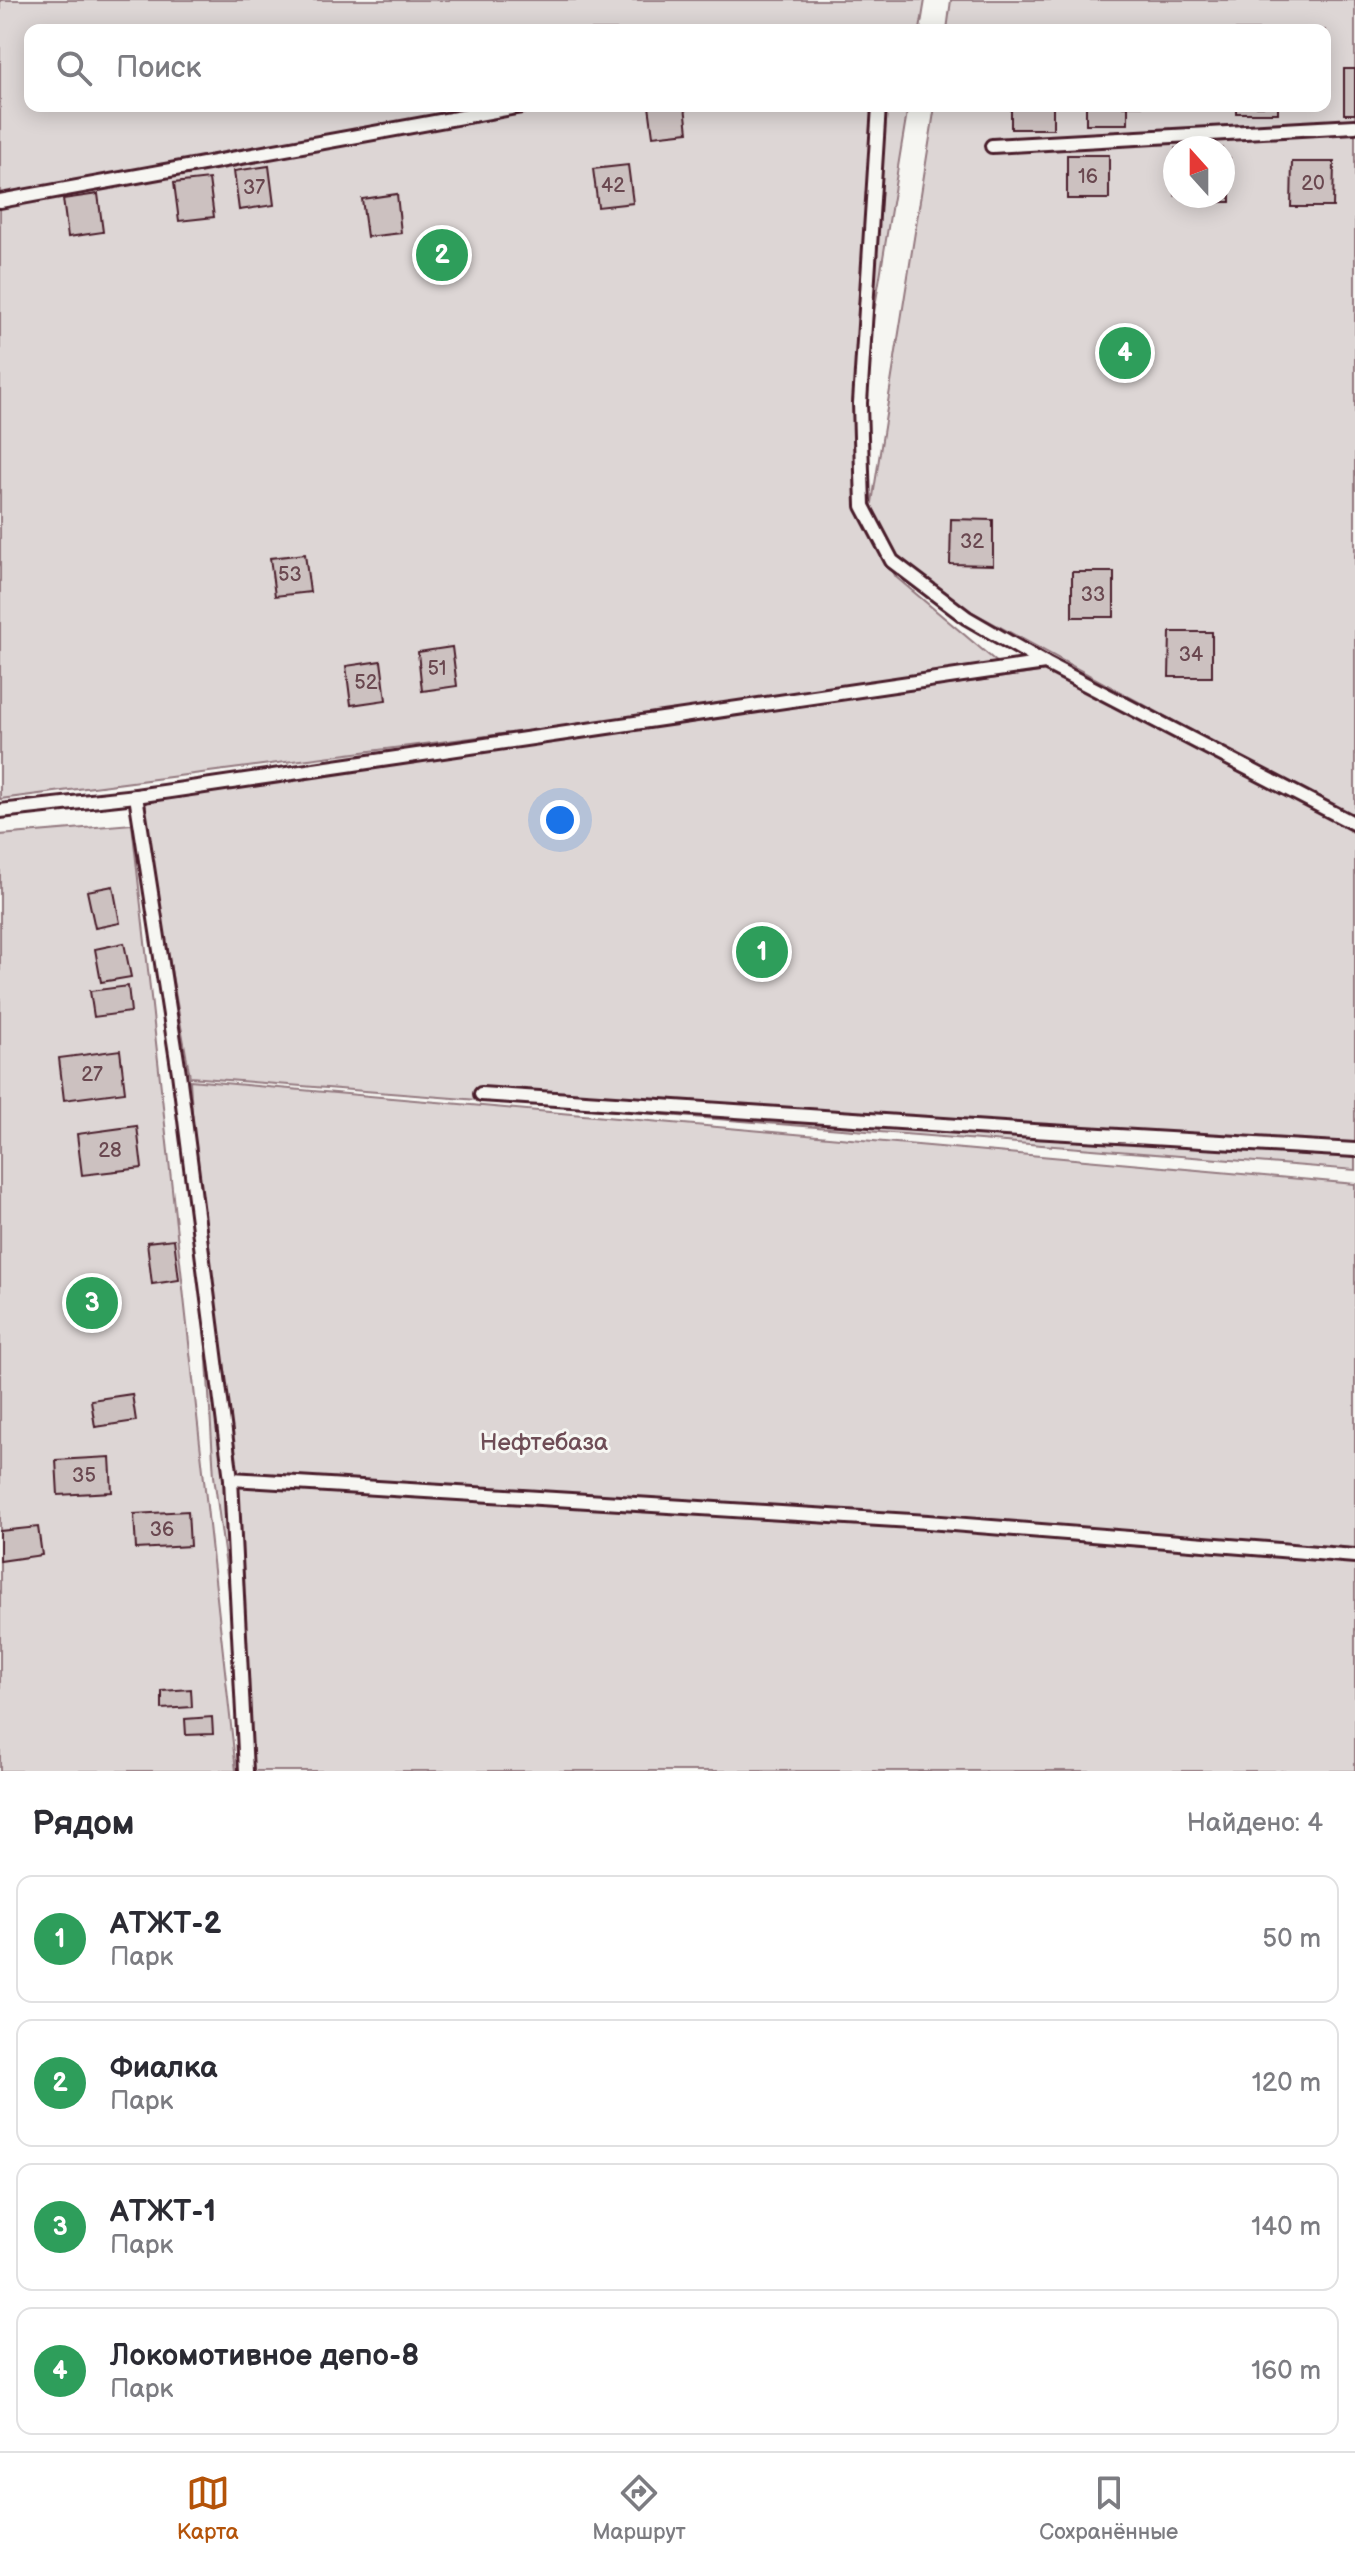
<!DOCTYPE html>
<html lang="ru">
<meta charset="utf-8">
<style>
:root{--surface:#fff;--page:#f2f2f3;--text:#2b2b33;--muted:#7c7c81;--line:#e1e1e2;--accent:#b45309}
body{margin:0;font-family:"Balsamiq Sans",sans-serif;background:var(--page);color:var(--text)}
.compass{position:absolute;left:1163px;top:136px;width:72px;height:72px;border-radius:50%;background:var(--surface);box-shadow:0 4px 20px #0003;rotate:339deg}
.you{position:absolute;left:560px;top:820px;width:28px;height:28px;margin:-20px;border:6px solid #fff;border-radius:50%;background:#1a73e8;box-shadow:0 0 0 12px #1a73e833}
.badge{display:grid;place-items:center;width:52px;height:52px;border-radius:50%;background:var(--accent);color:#fff;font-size:26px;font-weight:700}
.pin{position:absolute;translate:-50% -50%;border:4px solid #fff;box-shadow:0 2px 8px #0006}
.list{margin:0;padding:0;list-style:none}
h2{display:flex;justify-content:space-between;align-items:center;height:104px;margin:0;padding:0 32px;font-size:34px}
h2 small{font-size:26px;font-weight:400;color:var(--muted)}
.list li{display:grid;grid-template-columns:52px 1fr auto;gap:24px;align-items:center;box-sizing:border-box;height:128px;margin:0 16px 16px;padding:0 16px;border:2px solid var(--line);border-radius:16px}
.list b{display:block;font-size:30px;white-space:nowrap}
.list p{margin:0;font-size:26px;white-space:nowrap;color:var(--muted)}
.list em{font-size:26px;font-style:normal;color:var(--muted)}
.icon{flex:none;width:44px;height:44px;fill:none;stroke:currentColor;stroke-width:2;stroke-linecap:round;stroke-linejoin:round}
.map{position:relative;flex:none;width:1355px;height:1771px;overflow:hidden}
.search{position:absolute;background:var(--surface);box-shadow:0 4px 20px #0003;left:24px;right:24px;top:24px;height:88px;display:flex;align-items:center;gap:20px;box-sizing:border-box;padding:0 28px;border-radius:16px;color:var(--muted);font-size:30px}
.sheet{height:680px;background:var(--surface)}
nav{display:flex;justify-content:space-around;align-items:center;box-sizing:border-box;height:112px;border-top:2px solid var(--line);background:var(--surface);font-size:22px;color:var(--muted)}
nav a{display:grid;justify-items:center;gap:4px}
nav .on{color:var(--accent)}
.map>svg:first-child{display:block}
</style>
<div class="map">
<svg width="1355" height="1771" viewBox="0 0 1355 1771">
<rect width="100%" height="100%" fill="#f6f6f2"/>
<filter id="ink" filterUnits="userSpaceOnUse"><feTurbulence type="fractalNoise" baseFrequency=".0125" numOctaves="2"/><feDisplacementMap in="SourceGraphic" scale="16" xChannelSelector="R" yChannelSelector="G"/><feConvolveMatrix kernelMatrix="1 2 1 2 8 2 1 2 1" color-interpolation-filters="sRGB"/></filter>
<g filter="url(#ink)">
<!-- green -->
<g fill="#ddd6d5" stroke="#947a80" stroke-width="2" fill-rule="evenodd">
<path d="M 0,0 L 925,0 L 920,30 L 30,30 L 30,106 L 908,106 L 859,404 L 858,507 L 896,577 L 1005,669 L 0,799 Z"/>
<path d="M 951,0 L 1355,0 L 1355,819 L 904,575 L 871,509 L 935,106 L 1325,106 L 1325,30 L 947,30 ZM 1175,148 L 1223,148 L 1223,196 L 1175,196 Z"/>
<path d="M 1047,671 L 1355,828 L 1355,1170 L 190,1077 L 141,800 Z"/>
<path d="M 132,824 L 236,1771 L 0,1771 L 0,835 Z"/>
<path d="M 190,1080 L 1355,1184 L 1355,1771 L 253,1771 L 214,1476 Z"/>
</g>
<!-- building -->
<g fill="#ccc1c0" stroke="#4a1f2b" stroke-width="2">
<rect x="1344" y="69" width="11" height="45"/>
<path d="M 649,106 L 685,106 L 688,132 L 653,136 Z"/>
<path d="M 805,106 L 839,106 L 806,110 Z"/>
<rect x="1011" y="106" width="42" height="23"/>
<rect x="1086" y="106" width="42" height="18"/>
<rect x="1236" y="106" width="42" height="7"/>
<rect x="1067" y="155" width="42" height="44"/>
<path d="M 1223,158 L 1230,158 L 1230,202 L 1188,202 L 1188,196 L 1223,196 Z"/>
<path d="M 1292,162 L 1334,162 L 1333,207 L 1291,207 Z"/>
<path d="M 628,165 L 633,203 L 598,207 L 593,169 Z"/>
<path d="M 269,166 L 274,205 L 239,210 L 234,171 Z"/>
<path d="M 209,179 L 214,217 L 179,221 L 174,183 Z"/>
<path d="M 98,194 L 103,232 L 68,237 L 63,199 Z"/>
<path d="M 397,194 L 401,233 L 367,237 L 362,199 Z"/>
<path d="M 951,519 L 993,520 L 993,565 L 950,564 Z"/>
<path d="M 305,554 L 310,592 L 275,596 L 270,558 Z"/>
<rect x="1072" y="572" width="42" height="45"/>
<path d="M 1170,632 L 1212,632 L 1212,677 L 1169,677 Z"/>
<path d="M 452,647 L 457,686 L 422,691 L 418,652 Z"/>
<path d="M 381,661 L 386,700 L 351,705 L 346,666 Z"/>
<path d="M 113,886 L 120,923 L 95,928 L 87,891 Z"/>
<path d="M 124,943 L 131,977 L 101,982 L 95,949 Z"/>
<path d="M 128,986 L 131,1012 L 94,1017 L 90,991 Z"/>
<path d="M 120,1050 L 125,1092 L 64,1100 L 59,1058 Z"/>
<path d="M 137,1126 L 142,1168 L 82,1175 L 77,1134 Z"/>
<path d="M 174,1239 L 179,1280 L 152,1284 L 147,1242 Z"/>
<path d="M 132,1394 L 136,1421 L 95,1427 L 91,1400 Z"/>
<path d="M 110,1457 L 112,1492 L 58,1495 L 56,1460 Z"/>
<path d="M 188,1511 L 190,1546 L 136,1549 L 134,1514 Z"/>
<path d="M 38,1527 L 42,1555 L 0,1561 L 0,1531 Z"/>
<path d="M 191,1689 L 192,1707 L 162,1709 L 162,1691 Z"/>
<path d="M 212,1717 L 213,1734 L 186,1735 L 185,1719 Z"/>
</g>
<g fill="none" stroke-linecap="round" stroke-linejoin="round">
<!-- service casing -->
<g stroke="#4a1f2b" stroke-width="18">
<g id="service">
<path d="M 879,106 L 860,403 L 863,506 L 892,561 L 967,618 L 1045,663"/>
<path d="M 992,146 L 1355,126"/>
<path d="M 0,201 L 522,106"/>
<path d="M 136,796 L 179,1073 L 231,1479 L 246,1771"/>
<path d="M 0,811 L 136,796 L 1045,663 L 1355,824"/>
<path d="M 481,1094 L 1033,1131 L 1355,1150"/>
<path d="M 231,1479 L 928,1522 L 1355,1556"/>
</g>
</g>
<!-- service -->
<use href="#service" stroke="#f6f6f2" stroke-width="12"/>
</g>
</g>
<g text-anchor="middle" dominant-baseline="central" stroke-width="6" stroke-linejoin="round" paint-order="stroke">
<!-- number labels -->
<g font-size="20" fill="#6a4850">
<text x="1088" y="177">16</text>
<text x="1313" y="184">20</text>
<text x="613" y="186">42</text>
<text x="254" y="188">37</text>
<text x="972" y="542">32</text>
<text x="290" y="575">53</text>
<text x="1093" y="595">33</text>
<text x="1191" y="655">34</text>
<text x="437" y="669">51</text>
<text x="366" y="683">52</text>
<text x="92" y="1075">27</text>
<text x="110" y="1151">28</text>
<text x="84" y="1476">35</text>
<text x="162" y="1530">36</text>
</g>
<!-- park labels -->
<g font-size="24" fill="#6f4d56" stroke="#f6f6f2">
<text x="544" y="1442">Нефтебаза</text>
</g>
</g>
</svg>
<svg class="compass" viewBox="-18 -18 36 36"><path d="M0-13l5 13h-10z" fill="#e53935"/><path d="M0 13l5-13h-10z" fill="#7c7c81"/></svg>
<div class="you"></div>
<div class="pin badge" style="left:762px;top:952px;background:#2e9e5b">1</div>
<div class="pin badge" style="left:442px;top:255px;background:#2e9e5b">2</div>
<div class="pin badge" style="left:92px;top:1303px;background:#2e9e5b">3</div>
<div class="pin badge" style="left:1125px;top:353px;background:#2e9e5b">4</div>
<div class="search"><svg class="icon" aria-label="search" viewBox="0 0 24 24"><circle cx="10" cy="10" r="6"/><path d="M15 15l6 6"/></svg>Поиск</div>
</div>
<section class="sheet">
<h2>Рядом<small>Найдено: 4</small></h2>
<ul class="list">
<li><span class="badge" style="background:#2e9e5b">1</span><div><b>АТЖТ-2</b><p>Парк</p></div><em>50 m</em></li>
<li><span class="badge" style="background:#2e9e5b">2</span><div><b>Фиалка</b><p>Парк</p></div><em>120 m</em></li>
<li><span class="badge" style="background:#2e9e5b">3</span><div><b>АТЖТ-1</b><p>Парк</p></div><em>140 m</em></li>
<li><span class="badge" style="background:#2e9e5b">4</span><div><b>Локомотивное депо-8</b><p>Парк</p></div><em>160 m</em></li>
</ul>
</section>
<nav>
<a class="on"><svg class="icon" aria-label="map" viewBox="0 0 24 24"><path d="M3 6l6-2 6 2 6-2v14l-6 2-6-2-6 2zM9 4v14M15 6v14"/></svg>Карта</a>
<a><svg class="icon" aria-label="directions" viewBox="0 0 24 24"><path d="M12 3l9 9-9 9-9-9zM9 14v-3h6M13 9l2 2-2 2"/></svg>Маршрут</a>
<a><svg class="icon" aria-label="saved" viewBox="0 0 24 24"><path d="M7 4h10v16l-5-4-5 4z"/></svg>Сохранённые</a>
</nav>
